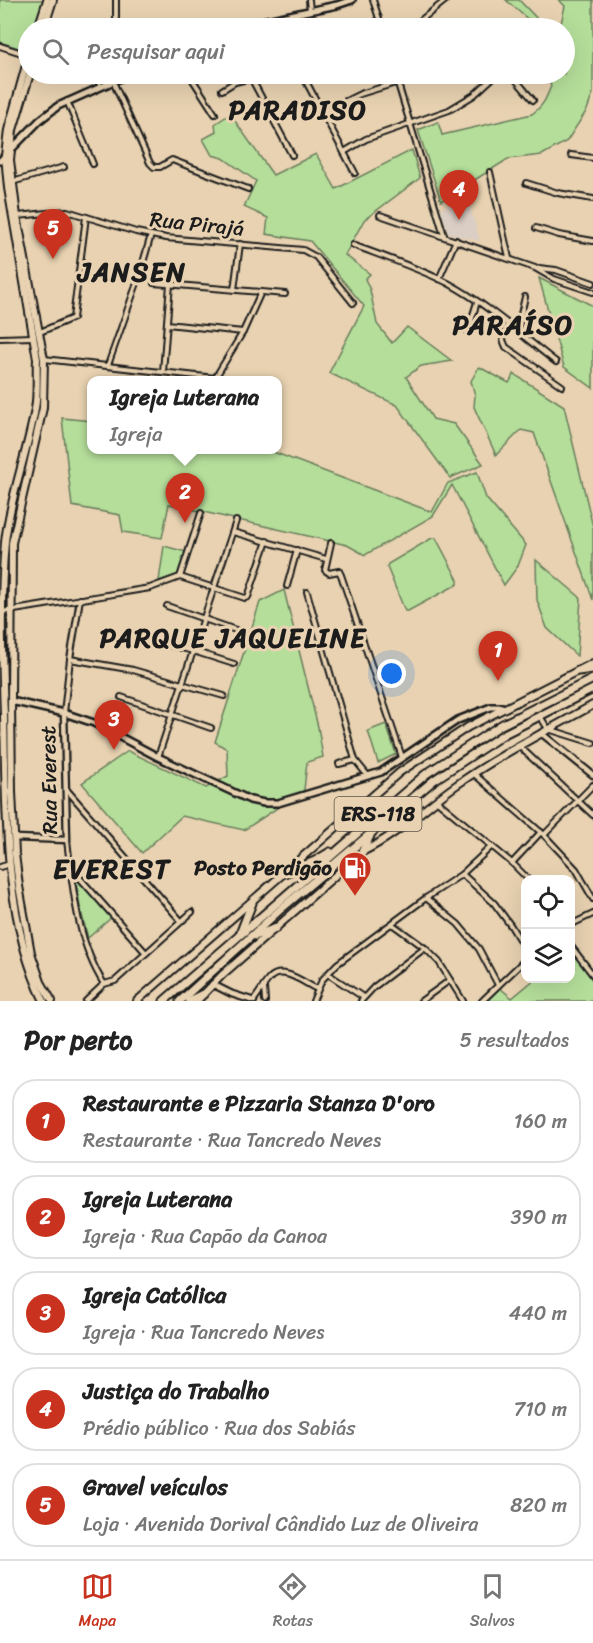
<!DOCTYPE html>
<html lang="pt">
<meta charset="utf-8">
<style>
:root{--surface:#fff;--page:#f6f6f6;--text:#222;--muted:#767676;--line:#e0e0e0;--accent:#c8321e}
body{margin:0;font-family:Sriracha,sans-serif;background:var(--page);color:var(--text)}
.controls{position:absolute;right:18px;bottom:18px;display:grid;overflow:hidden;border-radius:12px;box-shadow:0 6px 24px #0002}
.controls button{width:54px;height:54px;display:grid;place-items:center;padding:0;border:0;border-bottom:2px solid var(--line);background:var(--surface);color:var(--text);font:30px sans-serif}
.you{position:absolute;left:392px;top:674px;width:21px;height:21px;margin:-15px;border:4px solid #fff;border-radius:50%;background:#1a73e8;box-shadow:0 0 0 9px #1a73e833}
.badge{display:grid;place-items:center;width:39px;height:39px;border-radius:50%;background:var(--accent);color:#fff;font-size:20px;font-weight:700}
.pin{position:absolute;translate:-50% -50px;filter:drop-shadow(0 2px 3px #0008)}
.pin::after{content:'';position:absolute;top:32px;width:21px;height:18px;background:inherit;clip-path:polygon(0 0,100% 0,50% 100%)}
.popup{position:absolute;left:87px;top:376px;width:195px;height:78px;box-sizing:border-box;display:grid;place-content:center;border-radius:12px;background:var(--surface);filter:drop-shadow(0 2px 4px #0005);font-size:20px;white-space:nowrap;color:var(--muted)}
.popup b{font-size:22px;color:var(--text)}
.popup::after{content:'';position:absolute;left:50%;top:100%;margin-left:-12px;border:12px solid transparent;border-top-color:var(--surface)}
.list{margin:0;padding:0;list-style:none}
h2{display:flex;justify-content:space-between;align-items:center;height:78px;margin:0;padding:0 24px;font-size:26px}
h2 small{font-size:20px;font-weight:400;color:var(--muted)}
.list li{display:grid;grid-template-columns:39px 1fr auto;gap:18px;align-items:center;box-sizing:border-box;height:84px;margin:0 12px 12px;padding:0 12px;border:2px solid var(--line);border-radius:24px}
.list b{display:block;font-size:22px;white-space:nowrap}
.list p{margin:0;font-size:20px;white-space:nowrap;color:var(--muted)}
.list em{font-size:20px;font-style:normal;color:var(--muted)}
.icon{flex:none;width:33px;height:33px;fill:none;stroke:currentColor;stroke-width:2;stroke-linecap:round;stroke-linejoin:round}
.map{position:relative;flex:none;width:593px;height:1001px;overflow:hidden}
.search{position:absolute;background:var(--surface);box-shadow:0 6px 24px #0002;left:18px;right:18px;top:18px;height:66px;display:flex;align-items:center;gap:15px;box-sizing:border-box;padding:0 21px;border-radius:33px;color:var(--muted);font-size:22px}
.sheet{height:558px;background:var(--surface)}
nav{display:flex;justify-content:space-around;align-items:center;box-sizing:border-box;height:84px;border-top:2px solid var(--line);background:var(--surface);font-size:16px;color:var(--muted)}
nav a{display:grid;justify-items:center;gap:3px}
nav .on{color:var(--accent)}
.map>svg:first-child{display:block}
</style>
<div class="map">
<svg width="593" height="1001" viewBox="0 0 593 1001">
<rect width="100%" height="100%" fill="#e8d2b1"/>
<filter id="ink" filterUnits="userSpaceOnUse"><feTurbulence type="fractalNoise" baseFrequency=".0167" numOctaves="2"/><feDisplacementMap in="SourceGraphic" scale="12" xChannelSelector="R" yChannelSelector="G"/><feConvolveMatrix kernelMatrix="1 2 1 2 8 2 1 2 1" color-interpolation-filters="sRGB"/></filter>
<g filter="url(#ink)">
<!-- built -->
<path fill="#dacec5" d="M 468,200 L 480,241 L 448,233 L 441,208 Z"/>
<!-- green -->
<g fill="#b5de9a" stroke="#687d5b" stroke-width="1.5">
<path d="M 0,0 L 44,0 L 35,28 L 28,28 L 28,51 L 0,42 Z"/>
<path d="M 506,0 L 519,0 L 546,28 L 534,28 L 532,23 Z"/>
<path d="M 559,0 L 593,0 L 593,93 L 587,110 L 567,141 L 542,155 L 508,159 L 441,201 L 418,130 L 438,122 L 442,135 L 532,114 C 543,106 546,99 551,86 L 545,74 L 564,74 L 564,28 L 560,28 L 565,6 Z"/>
<path d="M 230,114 L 273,175 L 316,154 L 336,189 L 412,150 L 420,178 L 364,220 L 345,255 L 370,274 L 365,279 L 370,290 L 377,324 L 392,343 L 407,327 L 452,361 L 421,366 L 406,377 L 433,419 L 454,424 L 483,464 L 450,478 L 397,405 L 329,373 L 364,306 L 310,241 L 266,234 L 268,218 L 244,207 L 256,181 L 223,158 L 212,155 L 203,139 L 216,132 L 215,124 Z"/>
<path d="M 539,278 L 593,306 L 593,388 L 564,367 Z"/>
<path d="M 479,367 L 509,383 L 514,374 L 564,406 L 593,527 L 593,600 L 534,433 L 521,430 L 496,455 L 474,407 L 475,395 L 471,381 Z"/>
<path d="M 62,418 L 92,421 L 92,450 L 268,450 L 432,512 L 448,483 L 477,472 L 486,498 L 526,545 L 518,566 L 504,585 L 452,485 L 433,516 L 365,555 L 347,545 L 169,504 L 162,538 L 123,532 L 120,515 L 72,506 Z"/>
<path d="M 432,538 L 436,538 L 458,580 L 458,584 L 408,611 L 405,611 L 387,567 L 388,564 Z"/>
<path d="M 164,546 L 186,552 L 179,574 L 159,581 Z"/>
<path d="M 536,560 L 581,598 L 577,656 L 547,628 L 537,600 Z"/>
<path d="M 284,590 L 318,727 L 323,757 L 307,762 L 304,790 L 244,830 L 182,816 L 142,853 L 82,783 L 128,751 L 206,788 L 228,776 L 227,749 L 215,742 L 260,602 Z"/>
<path d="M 386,724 L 396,754 L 378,763 L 368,731 Z"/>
<path d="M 76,878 L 112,917 L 88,938 L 80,907 Z"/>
<path d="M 571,949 L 593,981 L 593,1001 L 487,1001 L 500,988 L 512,998 L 535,979 L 570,978 Z"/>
</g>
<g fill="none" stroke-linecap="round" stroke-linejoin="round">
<!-- minor casing -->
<g stroke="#1c1c1c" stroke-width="8">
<g id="minor">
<path d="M 309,0 L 310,11"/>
<path d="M 373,0 L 382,28"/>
<path d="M 116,28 L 116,0"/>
<path d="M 411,28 L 446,0"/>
<path d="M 482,28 L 485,25"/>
<path d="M 0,46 L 28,55"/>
<path d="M 95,74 L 101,87"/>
<path d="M 114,74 L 115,86 L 150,163 L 154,167 L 160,167 L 172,160 L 248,189"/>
<path d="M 189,74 L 215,114"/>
<path d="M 249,74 L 292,155"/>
<path d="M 302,74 L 355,173"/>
<path d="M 395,74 L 444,235"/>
<path d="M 511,74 L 533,100"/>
<path d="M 222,90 L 235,82 L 270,74"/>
<path d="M 67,101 L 93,164"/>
<path d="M 323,112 L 360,94 L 425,74"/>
<path d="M 344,152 L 366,139 L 449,110 L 474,95 L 497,74"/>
<path d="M 571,155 L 593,158"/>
<path d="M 490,172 L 509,258"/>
<path d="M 12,182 L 64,167"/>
<path d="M 526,183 L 558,193 L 593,199"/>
<path d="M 380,215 L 535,268 L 554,279 L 593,292"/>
<path d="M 18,216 L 67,211 L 136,232 L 166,238 L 303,250 L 316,257 L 353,303"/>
<path d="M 536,228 L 559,235 L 593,241"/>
<path d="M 353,245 C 385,257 418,268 448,283 C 487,304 521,335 556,362"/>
<path d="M 539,268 L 556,270 L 593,283"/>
<path d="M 439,279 L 456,240"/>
<path d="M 154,283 L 285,294"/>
<path d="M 234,290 L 240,244"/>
<path d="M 167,324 L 243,332"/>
<path d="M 507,324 L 503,340 L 506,347 L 562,386"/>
<path d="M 468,331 L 477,302"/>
<path d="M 517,331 L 525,297"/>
<path d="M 40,332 L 73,318 L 86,217"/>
<path d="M 0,338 L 33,337"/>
<path d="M 44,359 L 215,378 L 219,380"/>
<path d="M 108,365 L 138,280 L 151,235"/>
<path d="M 163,372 L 170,284"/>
<path d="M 215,378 L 243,332 L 261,292"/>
<path d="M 233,532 L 326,559"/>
<path d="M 331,543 L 325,570 L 329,573 L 339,571 L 341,575 L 402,757"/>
<path d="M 180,577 L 201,513"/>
<path d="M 287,586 L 297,550"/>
<path d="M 307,592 L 355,760"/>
<path d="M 167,606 L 247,634"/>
<path d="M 2,612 L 150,588 L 180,577 L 245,598 L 248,597 L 267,541"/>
<path d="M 158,642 L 193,651 L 234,664"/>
<path d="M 70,659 L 133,670 L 224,696"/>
<path d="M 121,697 L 211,728"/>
<path d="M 64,713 L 70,659 L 80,599"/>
<path d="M 540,716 L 548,729 L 593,743"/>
<path d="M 519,746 L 593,815"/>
<path d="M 158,757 L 236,521"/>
<path d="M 339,764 L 355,760 L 368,776"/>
<path d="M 474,774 L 544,835 L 576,869 L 593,899"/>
<path d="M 67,790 L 181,921"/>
<path d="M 436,800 L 512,863 L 528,879"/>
<path d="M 544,835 L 593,785"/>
<path d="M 67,840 C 73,889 77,942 104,984"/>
<path d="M 512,863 L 541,832"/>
<path d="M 0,867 L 10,864"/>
<path d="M 71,868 L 146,953"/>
<path d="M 462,874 L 494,903 L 511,926 L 526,951"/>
<path d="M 426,898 L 458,924 L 479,949 L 498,985"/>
<path d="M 392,924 L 425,948 L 439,962 L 463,1001"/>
<path d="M 570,925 L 593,914"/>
<path d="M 570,945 L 593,975"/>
<path d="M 328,974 L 363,997"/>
<path d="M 264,988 L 265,1001"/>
<path d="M 86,1001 L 104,984 L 115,981 L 192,912"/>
<path d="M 253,1001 C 259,994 264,984 270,978 C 282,965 304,983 317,989"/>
<path d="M 313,1001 L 322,980 L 337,964 L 426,898 L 462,874 L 492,846"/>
<path d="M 361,1001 L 374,987 L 425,948"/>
<path d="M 421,1001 L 450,980"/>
<path d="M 482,1001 L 526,959"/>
</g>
</g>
<!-- tertiary casing -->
<g stroke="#1c1c1c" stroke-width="9">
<g id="tertiary">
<path d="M 541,733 L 593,775"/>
<path d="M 15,838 L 67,840 L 64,713"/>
<path d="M 212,984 L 232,994 L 254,1001"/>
</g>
</g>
<!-- secondary casing -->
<g stroke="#1c1c1c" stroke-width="10">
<g id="secondary">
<path d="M 228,28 L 337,5 L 352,0"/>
<path d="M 0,161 L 40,120 L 58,106 L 130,74"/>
<path d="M 11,701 L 64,713 L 94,723 L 158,757 L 250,800 L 264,803 L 278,803 L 381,772 L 458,720 L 491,707 L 502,707"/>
</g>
</g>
<!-- primary casing -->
<g stroke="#1c1c1c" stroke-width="10">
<g id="primary">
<path d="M 38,28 L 47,0"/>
<path d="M 44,28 L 53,0"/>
<path d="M 28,58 L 8,130 L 5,156 L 8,188 L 37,359 C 36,376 38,393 35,409 C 27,454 10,497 5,542 C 0,599 2,658 4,715 C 6,805 3,920 44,1001"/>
<path d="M 30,74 L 13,130 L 10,160 L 17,216 L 44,359 L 43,408 L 12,543 L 11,701 L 12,792 L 15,854 L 19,886 L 31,953 L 41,982 L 52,1001"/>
<path d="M 137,1001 L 400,772 L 468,727 L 593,663"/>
<path d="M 197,1001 L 222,975 L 362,852 C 396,836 424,808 455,786 C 499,755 546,731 593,705"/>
</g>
</g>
<!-- trunk casing -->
<g stroke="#1c1c1c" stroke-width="11">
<g id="trunk">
<path d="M 578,671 L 593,669"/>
<path d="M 362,852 L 370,836"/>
<path d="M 285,873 L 315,861 L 330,852"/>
<path d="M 240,934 L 252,903"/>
<path d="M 255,936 L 276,928"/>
<path d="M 164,1001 L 426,774 L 501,725 L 593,679"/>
<path d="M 180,1001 L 281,909 L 434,780 L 504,734 L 593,689"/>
<path d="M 189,1001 L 203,994"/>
</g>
</g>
<!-- minor -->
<use href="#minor" stroke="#e8d2b1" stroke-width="4"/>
<!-- tertiary -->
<use href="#tertiary" stroke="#e8d2b1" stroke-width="4.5"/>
<!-- secondary -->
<use href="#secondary" stroke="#e8d2b1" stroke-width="5"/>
<!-- primary -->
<use href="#primary" stroke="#e8d2b1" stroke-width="6"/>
<!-- trunk -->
<use href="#trunk" stroke="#e8d2b1" stroke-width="7"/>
</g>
</g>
<!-- icons -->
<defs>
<g id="fuel-pin" transform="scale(1.725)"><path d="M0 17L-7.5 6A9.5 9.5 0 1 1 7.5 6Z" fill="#c8321e" stroke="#e8d2b1"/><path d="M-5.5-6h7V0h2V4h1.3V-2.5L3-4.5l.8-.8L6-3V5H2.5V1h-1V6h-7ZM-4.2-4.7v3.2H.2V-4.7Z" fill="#fff"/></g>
</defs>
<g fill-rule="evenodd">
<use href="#fuel-pin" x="355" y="868"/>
</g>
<g text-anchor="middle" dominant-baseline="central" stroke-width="6" stroke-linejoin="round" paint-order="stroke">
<!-- shield labels -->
<rect fill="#e8d2b1" stroke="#595349" stroke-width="1.5" x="334.5" y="797" width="87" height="34" rx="4.5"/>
<g font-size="20" font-weight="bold" fill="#1c1c1c">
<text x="378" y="814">ERS-118</text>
</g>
<!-- street labels -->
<g font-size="21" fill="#1c1c1c" stroke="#e8d2b1">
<text transform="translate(197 224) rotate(6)">Rua Pirajá</text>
<text transform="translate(49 780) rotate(-91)">Rua Everest</text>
</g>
<!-- poi labels -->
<g font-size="21" font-weight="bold" fill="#1c1c1c" stroke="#e8d2b1" text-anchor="end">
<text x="332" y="868">Posto Perdigão</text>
</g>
<!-- district labels -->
<g font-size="27" font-weight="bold" letter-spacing="1.5" fill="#1c1c1c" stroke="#e8d2b1">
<text x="298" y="110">PARADISO</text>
<text x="132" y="272">JANSEN</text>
<text x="513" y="325">PARAÍSO</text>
<text x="233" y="638">PARQUE JAQUELINE</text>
<text x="112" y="869">EVEREST</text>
</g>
</g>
</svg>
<div class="controls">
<button><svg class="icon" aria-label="locate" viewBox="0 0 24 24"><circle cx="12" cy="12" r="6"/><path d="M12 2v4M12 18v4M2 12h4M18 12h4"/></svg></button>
<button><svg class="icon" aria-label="layers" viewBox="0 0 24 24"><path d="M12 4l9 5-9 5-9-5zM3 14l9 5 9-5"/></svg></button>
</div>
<div class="you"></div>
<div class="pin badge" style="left:498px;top:681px">1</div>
<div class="pin badge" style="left:185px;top:523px">2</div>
<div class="popup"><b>Igreja Luterana</b>Igreja</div>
<div class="pin badge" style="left:114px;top:750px">3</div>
<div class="pin badge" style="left:459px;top:220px">4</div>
<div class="pin badge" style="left:53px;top:259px">5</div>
<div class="search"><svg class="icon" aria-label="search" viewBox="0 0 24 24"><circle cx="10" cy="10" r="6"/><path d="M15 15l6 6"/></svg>Pesquisar aqui</div>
</div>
<section class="sheet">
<h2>Por perto<small>5 resultados</small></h2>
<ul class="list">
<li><span class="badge">1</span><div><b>Restaurante e Pizzaria Stanza D'oro</b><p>Restaurante · Rua Tancredo Neves</p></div><em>160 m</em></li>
<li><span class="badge">2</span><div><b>Igreja Luterana</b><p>Igreja · Rua Capão da Canoa</p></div><em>390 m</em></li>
<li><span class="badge">3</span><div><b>Igreja Católica</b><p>Igreja · Rua Tancredo Neves</p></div><em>440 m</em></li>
<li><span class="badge">4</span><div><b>Justiça do Trabalho</b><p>Prédio público · Rua dos Sabiás</p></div><em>710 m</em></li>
<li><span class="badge">5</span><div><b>Gravel veículos</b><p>Loja · Avenida Dorival Cândido Luz de Oliveira</p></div><em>820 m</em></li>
</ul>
</section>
<nav>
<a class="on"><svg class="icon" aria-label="map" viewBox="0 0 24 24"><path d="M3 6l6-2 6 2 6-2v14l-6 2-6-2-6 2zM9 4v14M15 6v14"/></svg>Mapa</a>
<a><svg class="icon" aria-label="directions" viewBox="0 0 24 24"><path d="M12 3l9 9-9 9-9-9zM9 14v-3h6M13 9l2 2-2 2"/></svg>Rotas</a>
<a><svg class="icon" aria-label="saved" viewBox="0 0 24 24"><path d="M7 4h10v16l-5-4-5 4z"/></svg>Salvos</a>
</nav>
